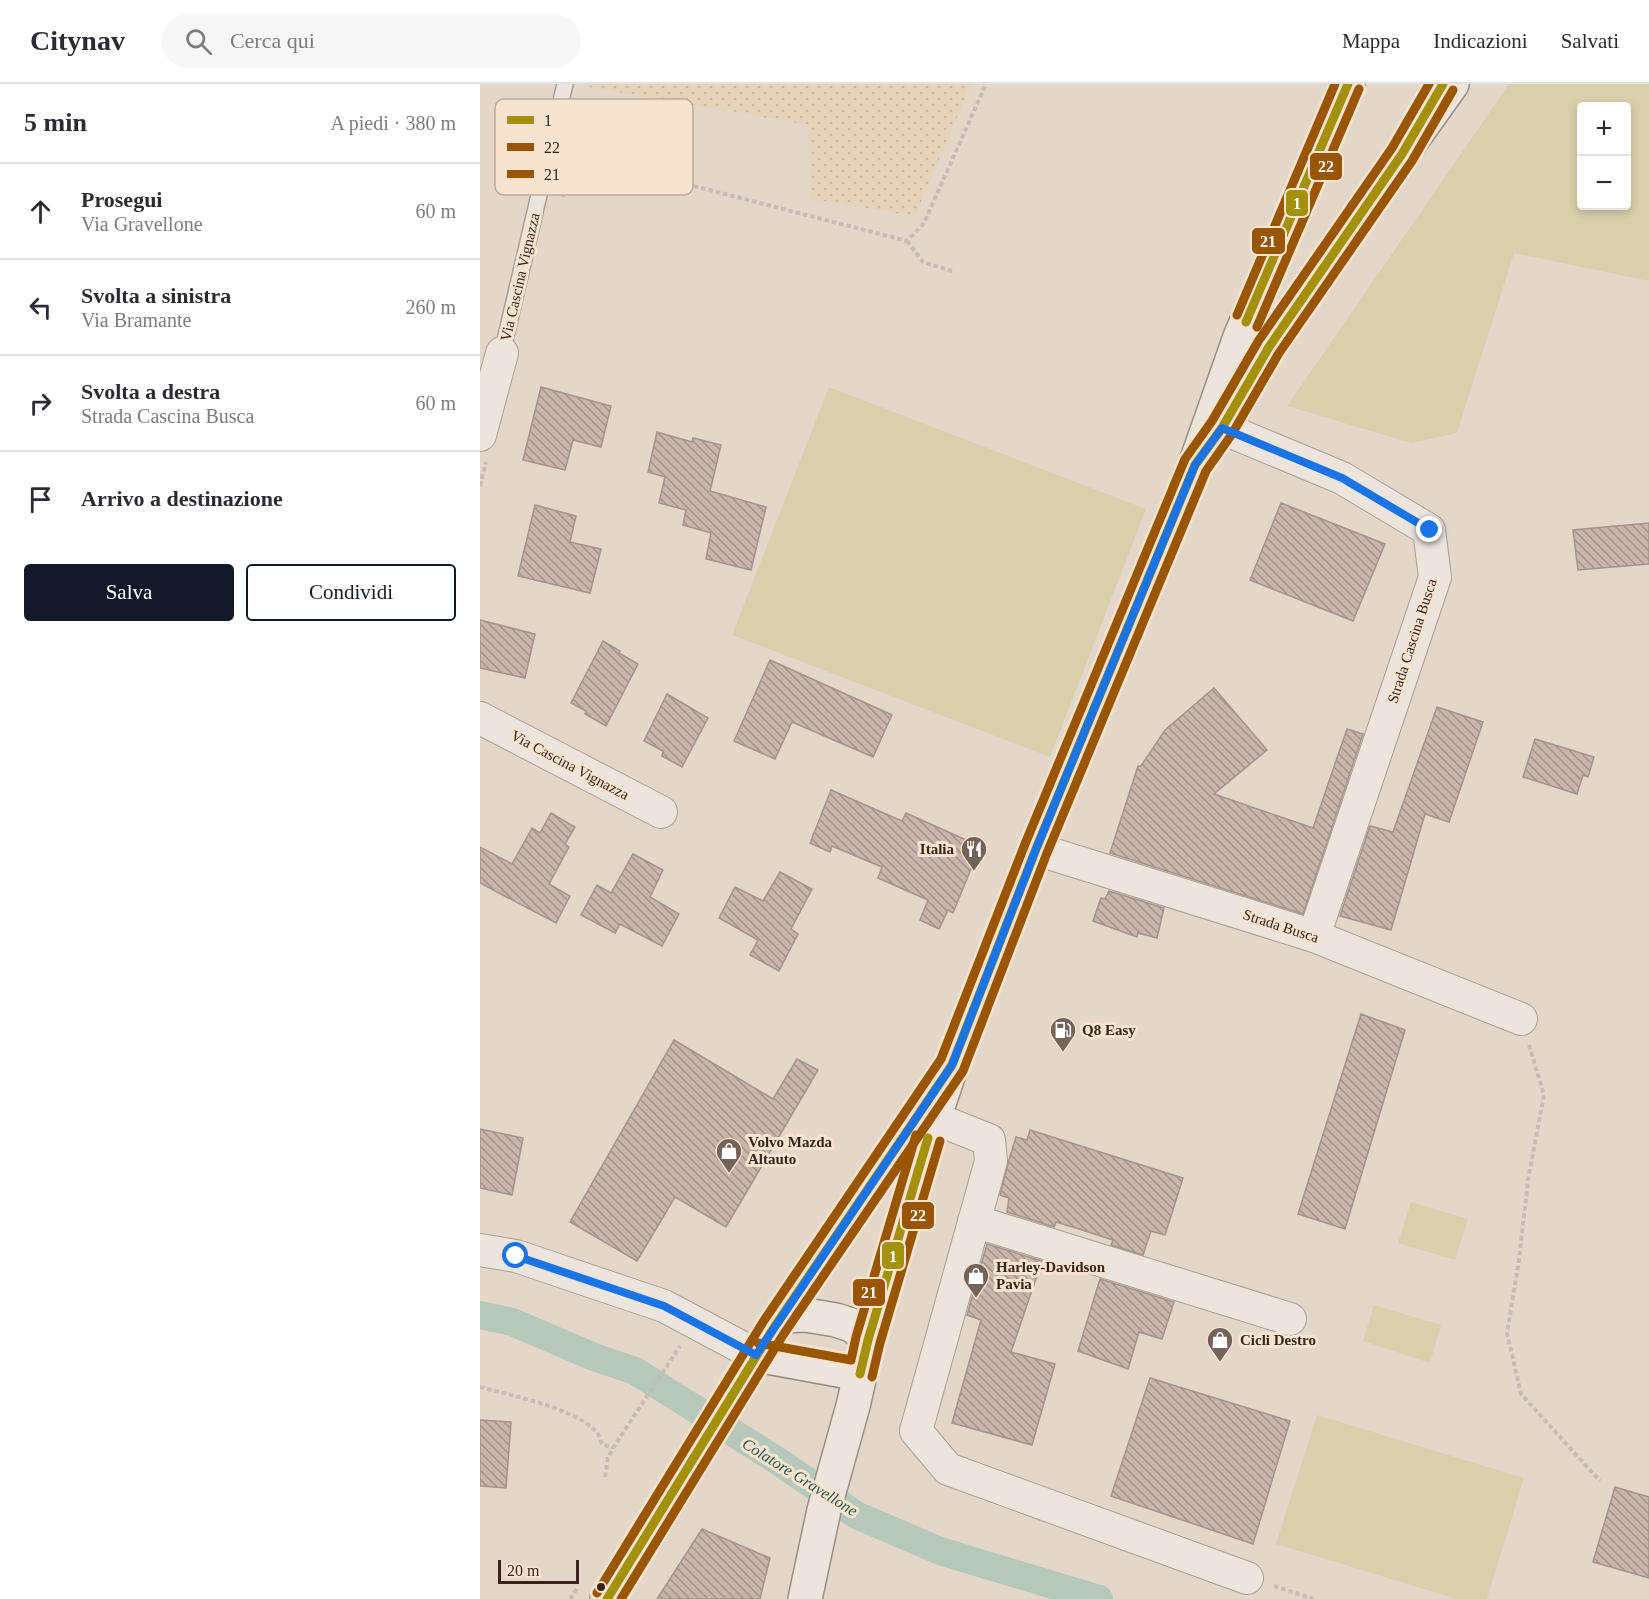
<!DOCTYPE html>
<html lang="it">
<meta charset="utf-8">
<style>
:root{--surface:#fff;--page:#f7f7f7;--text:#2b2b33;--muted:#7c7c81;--line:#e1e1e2;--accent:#111827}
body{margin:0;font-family:"Times New Roman",serif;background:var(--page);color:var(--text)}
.controls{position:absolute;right:18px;top:18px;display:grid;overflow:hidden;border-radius:6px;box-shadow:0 3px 9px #0003}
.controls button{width:54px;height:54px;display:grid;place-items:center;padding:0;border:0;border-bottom:2px solid var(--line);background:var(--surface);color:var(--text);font:30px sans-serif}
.scale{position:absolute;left:18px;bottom:15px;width:81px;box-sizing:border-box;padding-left:6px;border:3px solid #38241c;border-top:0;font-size:16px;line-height:21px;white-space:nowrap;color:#38241c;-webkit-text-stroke:4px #f6e3d0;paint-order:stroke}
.stop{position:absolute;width:18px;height:18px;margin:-14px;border:4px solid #1a73e8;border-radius:50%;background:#fff}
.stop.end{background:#1a73e8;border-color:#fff;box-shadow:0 2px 6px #0008}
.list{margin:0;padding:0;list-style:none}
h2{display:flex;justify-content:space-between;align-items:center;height:78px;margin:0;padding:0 24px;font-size:26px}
h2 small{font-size:20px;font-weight:400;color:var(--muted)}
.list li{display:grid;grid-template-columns:39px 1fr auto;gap:18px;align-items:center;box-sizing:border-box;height:96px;padding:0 24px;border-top:2px solid var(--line)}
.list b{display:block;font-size:22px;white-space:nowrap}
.list p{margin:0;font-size:20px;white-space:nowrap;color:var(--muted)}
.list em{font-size:20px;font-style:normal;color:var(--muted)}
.actions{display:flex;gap:12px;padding:18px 24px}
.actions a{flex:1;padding:14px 0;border:2px solid var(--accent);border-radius:6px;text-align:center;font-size:21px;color:var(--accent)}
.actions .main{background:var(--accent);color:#fff}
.icon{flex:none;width:33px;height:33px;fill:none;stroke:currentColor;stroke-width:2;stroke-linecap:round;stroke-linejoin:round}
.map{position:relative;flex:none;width:1169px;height:1515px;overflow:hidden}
header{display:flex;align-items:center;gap:36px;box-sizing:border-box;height:84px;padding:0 30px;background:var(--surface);border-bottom:2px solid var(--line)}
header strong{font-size:28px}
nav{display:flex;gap:33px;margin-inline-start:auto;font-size:21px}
.search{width:420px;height:54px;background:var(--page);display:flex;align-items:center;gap:15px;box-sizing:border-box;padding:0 21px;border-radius:33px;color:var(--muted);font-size:22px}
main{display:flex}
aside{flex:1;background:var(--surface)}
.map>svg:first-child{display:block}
</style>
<header>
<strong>Citynav</strong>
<div class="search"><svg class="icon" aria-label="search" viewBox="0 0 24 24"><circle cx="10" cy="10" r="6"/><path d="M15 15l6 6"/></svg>Cerca qui</div>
<nav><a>Mappa</a><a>Indicazioni</a><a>Salvati</a></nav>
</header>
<main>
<aside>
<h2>5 min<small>A piedi · 380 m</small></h2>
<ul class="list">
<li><svg class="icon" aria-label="ahead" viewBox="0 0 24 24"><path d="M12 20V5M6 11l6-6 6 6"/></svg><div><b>Prosegui</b><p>Via Gravellone</p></div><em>60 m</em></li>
<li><svg class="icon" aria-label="left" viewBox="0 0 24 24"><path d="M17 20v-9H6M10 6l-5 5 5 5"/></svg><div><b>Svolta a sinistra</b><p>Via Bramante</p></div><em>260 m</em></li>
<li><svg class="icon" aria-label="right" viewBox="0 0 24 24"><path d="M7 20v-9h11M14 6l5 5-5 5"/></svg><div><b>Svolta a destra</b><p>Strada Cascina Busca</p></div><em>60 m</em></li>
<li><svg class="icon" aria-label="arrive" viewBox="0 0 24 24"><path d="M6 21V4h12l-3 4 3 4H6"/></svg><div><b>Arrivo a destinazione</b></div></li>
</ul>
<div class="actions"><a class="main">Salva</a><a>Condividi</a></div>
</aside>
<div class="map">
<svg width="1169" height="1515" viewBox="0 0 1169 1515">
<defs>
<pattern id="farmland-dots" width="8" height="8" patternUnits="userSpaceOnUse" patternTransform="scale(1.5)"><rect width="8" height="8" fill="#e5d4ba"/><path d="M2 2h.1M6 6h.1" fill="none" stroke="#c5b69f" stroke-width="1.8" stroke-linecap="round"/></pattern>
<pattern id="building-back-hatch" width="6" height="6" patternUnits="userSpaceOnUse" patternTransform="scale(1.5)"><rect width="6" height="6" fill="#c8b5ab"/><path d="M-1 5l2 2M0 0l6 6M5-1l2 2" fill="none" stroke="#a3938a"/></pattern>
</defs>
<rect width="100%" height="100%" fill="#e4d7ca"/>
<!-- farmland -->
<path fill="url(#farmland-dots)" d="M 108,0 L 491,0 L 435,132 L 330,115 L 328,41 L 109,3 Z"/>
<!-- grass -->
<g fill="#d8cfac" fill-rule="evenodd">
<path d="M 1029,0 L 1169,0 L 1169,197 L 1034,169 L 977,349 L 931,359 L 807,322 ZM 1102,22 L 1146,22 L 1146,122 L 1102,122 Z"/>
<path d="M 349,303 L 666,425 L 570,673 L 252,551 Z"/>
<path d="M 931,1118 L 988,1135 L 975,1176 L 918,1159 Z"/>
<path d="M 894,1221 L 961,1241 L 950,1279 L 883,1257 Z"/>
<path d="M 837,1331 L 1044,1394 L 1007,1515 L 977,1515 L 796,1460 Z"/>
</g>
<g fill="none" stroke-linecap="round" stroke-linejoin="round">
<!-- canal -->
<path stroke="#b6c8b9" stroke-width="28" d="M 0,1231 L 32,1238 L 114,1273 L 155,1287 L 298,1377 L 376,1431 L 460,1467 L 619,1515"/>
</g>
<!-- building -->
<g fill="url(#building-back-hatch)" stroke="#a4938a" stroke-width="1.5">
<path d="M 61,303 L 131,322 L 121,363 L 93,356 L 85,386 L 43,376 Z"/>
<path d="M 177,348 L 212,358 L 213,354 L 241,361 L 230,407 L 286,423 L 271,486 L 226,475 L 231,449 L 203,441 L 206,426 L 179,419 L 185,393 L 168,388 Z"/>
<path d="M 801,419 L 905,460 L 873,537 L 770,496 Z"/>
<path d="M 55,421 L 96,432 L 90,458 L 121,465 L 110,509 L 38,492 Z"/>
<path d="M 1169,439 L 1169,480 L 1098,486 L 1093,446 Z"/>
<path d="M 0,536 L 55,550 L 45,594 L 0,584 Z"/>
<path d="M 123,557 L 140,567 L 139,569 L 158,580 L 126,642 L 105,630 L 106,627 L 91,619 Z"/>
<path d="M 290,576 L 412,631 L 393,673 L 312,638 L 295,675 L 254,657 Z"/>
<path d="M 734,604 L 787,666 L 734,710 L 833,744 L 867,645 L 883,650 L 823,830 L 630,769 L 658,682 L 661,682 L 685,646 Z"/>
<path d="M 187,610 L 228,634 L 202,683 L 182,672 L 183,667 L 164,657 Z"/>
<path d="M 957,623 L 1003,638 L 969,738 L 945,730 L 911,846 L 860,832 L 890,742 L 913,748 Z"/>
<path d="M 1055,655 L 1114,673 L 1108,693 L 1103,691 L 1097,710 L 1043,693 Z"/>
<path d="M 351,706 L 422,737 L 426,729 L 495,760 L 488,777 L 493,780 L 473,829 L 468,826 L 459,845 L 440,836 L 448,816 L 398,794 L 402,783 L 352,762 L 350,768 L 330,759 Z"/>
<path d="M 71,729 L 95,743 L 85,760 L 89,763 L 69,800 L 90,812 L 76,839 L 0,799 L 0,763 L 32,780 L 52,744 L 60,749 Z"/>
<path d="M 153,770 L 183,786 L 170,813 L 199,830 L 182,862 L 140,840 L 135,849 L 101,831 L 117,801 L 131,809 Z"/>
<path d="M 300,788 L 332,805 L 311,845 L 318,850 L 299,887 L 270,871 L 278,856 L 239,834 L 255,803 L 283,817 Z"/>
<path d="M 629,807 L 684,824 L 677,854 L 658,849 L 657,853 L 613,837 L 621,814 L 625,815 Z"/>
<path d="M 881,930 L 925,946 L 865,1145 L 818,1130 Z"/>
<path d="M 194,956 L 293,1015 L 317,975 L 338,986 L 246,1143 L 195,1113 L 157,1177 L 90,1138 Z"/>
<path d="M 0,1045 L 43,1054 L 32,1111 L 0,1104 Z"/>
<path d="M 550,1046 L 703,1094 L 685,1151 L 671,1147 L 663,1171 L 631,1161 L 633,1156 L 599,1145 L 576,1138 L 574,1143 L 527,1128 L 529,1114 L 520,1111 L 529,1076 L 536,1053 L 547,1056 Z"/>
<path d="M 507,1160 L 562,1177 L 531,1268 L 575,1280 L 552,1361 L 472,1339 L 501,1236 L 487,1231 Z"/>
<path d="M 620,1195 L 694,1218 L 682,1255 L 659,1248 L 648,1285 L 598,1267 Z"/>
<path d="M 670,1294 L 810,1337 L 773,1460 L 631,1412 Z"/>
<path d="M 0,1336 L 31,1338 L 26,1404 L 0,1402 Z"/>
<path d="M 1135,1403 L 1169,1413 L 1169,1494 L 1113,1478 Z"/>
<path d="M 222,1445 L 290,1474 L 280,1515 L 177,1515 Z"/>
</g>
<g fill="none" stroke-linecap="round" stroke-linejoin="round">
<!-- lane casing -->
<g stroke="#a99d94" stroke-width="18">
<path id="lane" d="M 22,269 L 85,0"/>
</g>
<!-- street casing -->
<g stroke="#a99d94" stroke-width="34">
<g id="street">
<path d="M 742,344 L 862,394 L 949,446 L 955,493 L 834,852"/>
<path d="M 0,351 L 22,269"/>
<path d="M 0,634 L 181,728"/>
<path d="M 556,765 L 834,852 L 1041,935"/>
<path d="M 454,1034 L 509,1056 L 511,1077 L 436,1347 L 468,1385 L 767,1494"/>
<path d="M 494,1137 L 810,1235"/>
<path d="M 0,1166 L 36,1172 L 184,1222 L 276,1271"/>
</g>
</g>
<!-- secondary casing -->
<g stroke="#998d84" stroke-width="36">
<g id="secondary">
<path d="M 746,338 L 789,263 L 922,70 L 972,0"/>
<path d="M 301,1232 L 326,1231 L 356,1236 L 374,1242 L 388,1256"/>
<path d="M 276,1271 L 380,1290"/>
<path d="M 127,1515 L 182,1427 L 293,1245 L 451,1012"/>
<path d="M 325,1515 L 344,1426 L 373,1322 L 388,1256 L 454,1034 L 472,981 L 556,765 L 715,381 L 760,253 L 868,0"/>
</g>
</g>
<!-- path -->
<g stroke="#c5bbb4" stroke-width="4" stroke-dasharray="4.5 3" stroke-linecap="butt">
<path d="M 83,113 L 89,89 L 109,75 L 427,157 L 444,139 L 506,0"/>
<path d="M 427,157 L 443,178 L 472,187"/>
<path d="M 0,402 L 6,378"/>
<path d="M 1049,961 L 1064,1011 L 1048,1096 L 1039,1176 L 1027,1249 L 1041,1310 L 1120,1397"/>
<path d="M 0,1303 C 33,1312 91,1323 116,1347 C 119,1350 120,1356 122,1360 L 133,1364"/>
<path d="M 125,1393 L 128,1374 L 133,1364 L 200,1262"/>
<path d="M 794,1502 L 834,1515"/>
<path d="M 90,1515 L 98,1503"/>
</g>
<!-- lane -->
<use href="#lane" stroke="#ece5dd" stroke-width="15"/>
<!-- street -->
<use href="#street" stroke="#ece5dd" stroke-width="32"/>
<!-- secondary -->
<use href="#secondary" stroke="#ece5dd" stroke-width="33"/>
<!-- bus-1 casing -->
<g stroke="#f6e3d0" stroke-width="14">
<g id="bus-1">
<path d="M 766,238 L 868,0"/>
<path d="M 380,1290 L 388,1256 L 448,1054"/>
<path d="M 127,1515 L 293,1245 L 472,981 L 556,765 L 715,381 L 742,344 L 789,263 L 922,70 L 963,0"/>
</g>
</g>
<!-- bus-2 casing -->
<g stroke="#f6e3d0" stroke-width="14">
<g id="bus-2">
<path d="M 777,243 L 879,5"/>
<path d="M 392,1293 L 400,1259 L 460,1057"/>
<path d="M 141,1515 L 303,1251 L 483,987 L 567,769 L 726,387 L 752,350 L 799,269 L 932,77 L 973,6"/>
</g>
</g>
<!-- bus-3 casing -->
<g stroke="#f6e3d0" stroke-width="14">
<g id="bus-3">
<path d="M 757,231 L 855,0"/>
<path d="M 278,1259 L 371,1276 L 376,1253 L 436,1051"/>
<path d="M 117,1509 L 283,1238 L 461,975 L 545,760 L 705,375 L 732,337 L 779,256 L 912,64 L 949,0"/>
</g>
</g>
<!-- bus-1 -->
<use href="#bus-1" stroke="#a3900b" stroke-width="9"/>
<!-- bus-2 -->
<use href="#bus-2" stroke="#950" stroke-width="9"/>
<!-- bus-3 -->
<use href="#bus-3" stroke="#950" stroke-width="9"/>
</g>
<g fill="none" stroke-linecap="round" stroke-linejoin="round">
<!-- route -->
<path stroke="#1a73e8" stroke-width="8" d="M 36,1172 L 184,1222 L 276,1271 L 472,981 L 556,765 L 715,381 L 742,344 L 862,394 L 950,446"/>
</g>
<!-- icons -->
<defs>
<g id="restaurant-pin" transform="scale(1.35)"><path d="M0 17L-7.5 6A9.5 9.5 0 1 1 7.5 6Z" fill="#746359" stroke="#f6e3d0"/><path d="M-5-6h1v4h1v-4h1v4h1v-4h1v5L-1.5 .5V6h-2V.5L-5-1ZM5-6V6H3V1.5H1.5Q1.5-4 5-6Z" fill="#fff"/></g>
<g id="fuel-pin" transform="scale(1.35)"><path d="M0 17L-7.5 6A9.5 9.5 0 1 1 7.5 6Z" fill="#746359" stroke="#f6e3d0"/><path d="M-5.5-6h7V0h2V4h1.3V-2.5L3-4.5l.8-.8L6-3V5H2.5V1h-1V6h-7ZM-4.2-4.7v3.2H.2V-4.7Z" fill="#fff"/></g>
<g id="shop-pin" transform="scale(1.35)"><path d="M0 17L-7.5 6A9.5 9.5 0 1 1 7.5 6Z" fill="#746359" stroke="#f6e3d0"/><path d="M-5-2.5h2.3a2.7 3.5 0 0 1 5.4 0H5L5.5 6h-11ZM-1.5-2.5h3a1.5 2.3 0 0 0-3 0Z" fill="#fff"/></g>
</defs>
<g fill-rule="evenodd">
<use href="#restaurant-pin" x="494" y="765"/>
<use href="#fuel-pin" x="583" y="946"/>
<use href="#shop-pin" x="249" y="1067"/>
<use href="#shop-pin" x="496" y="1192"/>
<use href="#shop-pin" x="740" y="1256"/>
</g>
<!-- markers -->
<circle fill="#38241c" stroke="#f6e3d0" stroke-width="2" cx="121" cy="1503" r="5"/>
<g text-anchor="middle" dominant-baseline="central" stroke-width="6" stroke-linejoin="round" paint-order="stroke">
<!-- street labels -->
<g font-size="15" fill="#38241c" stroke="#f6e3d0">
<text transform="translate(40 193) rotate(-77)">Via Cascina Vignazza</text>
<text transform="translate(932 557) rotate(-72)">Strada Cascina Busca</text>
<text transform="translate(90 681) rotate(28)">Via Cascina Vignazza</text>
<text transform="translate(801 842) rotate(18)">Strada Busca</text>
</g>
<!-- poi labels -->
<g font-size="15" font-weight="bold" fill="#38241c" stroke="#f6e3d0" text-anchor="start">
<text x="474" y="765" text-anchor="end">Italia</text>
<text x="602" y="946">Q8 Easy</text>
<text x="268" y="1058">Volvo Mazda<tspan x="268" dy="17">Altauto</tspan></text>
<text x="516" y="1183">Harley-Davidson<tspan x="516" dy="17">Pavia</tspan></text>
<text x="760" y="1256">Cicli Destro</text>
</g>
<!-- water labels -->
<g font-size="16" font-style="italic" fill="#2b584c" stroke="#f6e3d0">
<text transform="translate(320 1393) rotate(32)">Colatore Gravellone</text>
</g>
</g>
<!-- legend -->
<rect x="15" y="15" width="198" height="96" rx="9" fill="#f6e3d0" stroke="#bdaa9a" stroke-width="1.5"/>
<rect x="27" y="32" width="27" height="8" fill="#a3900b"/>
<rect x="27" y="59" width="27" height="8" fill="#950"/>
<rect x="27" y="86" width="27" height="8" fill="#950"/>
<g font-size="16" fill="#38241c">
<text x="64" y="42">1</text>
<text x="64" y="69">22</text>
<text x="64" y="96">21</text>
</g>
<g stroke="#f6e3d0" stroke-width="2">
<rect x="829" y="68" width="34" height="29" rx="6" fill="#950"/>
<rect x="805" y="105" width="24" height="28" rx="6" fill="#a3900b"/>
<rect x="771" y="143" width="35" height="28" rx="6" fill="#950"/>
<rect x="421" y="1117" width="34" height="29" rx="6" fill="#950"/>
<rect x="401" y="1157" width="24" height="29" rx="6" fill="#a3900b"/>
<rect x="372" y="1194" width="34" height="29" rx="6" fill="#950"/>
</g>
<g font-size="16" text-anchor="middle" font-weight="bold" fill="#fff">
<text x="846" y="88">22</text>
<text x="817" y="125">1</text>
<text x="788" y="163">21</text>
<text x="438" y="1137">22</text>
<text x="413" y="1178">1</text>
<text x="389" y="1214">21</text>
</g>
</svg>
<div class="controls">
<button>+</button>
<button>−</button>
</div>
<div class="scale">20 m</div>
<div class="stop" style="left:36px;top:1172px"></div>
<div class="stop end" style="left:950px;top:446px"></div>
</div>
</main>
